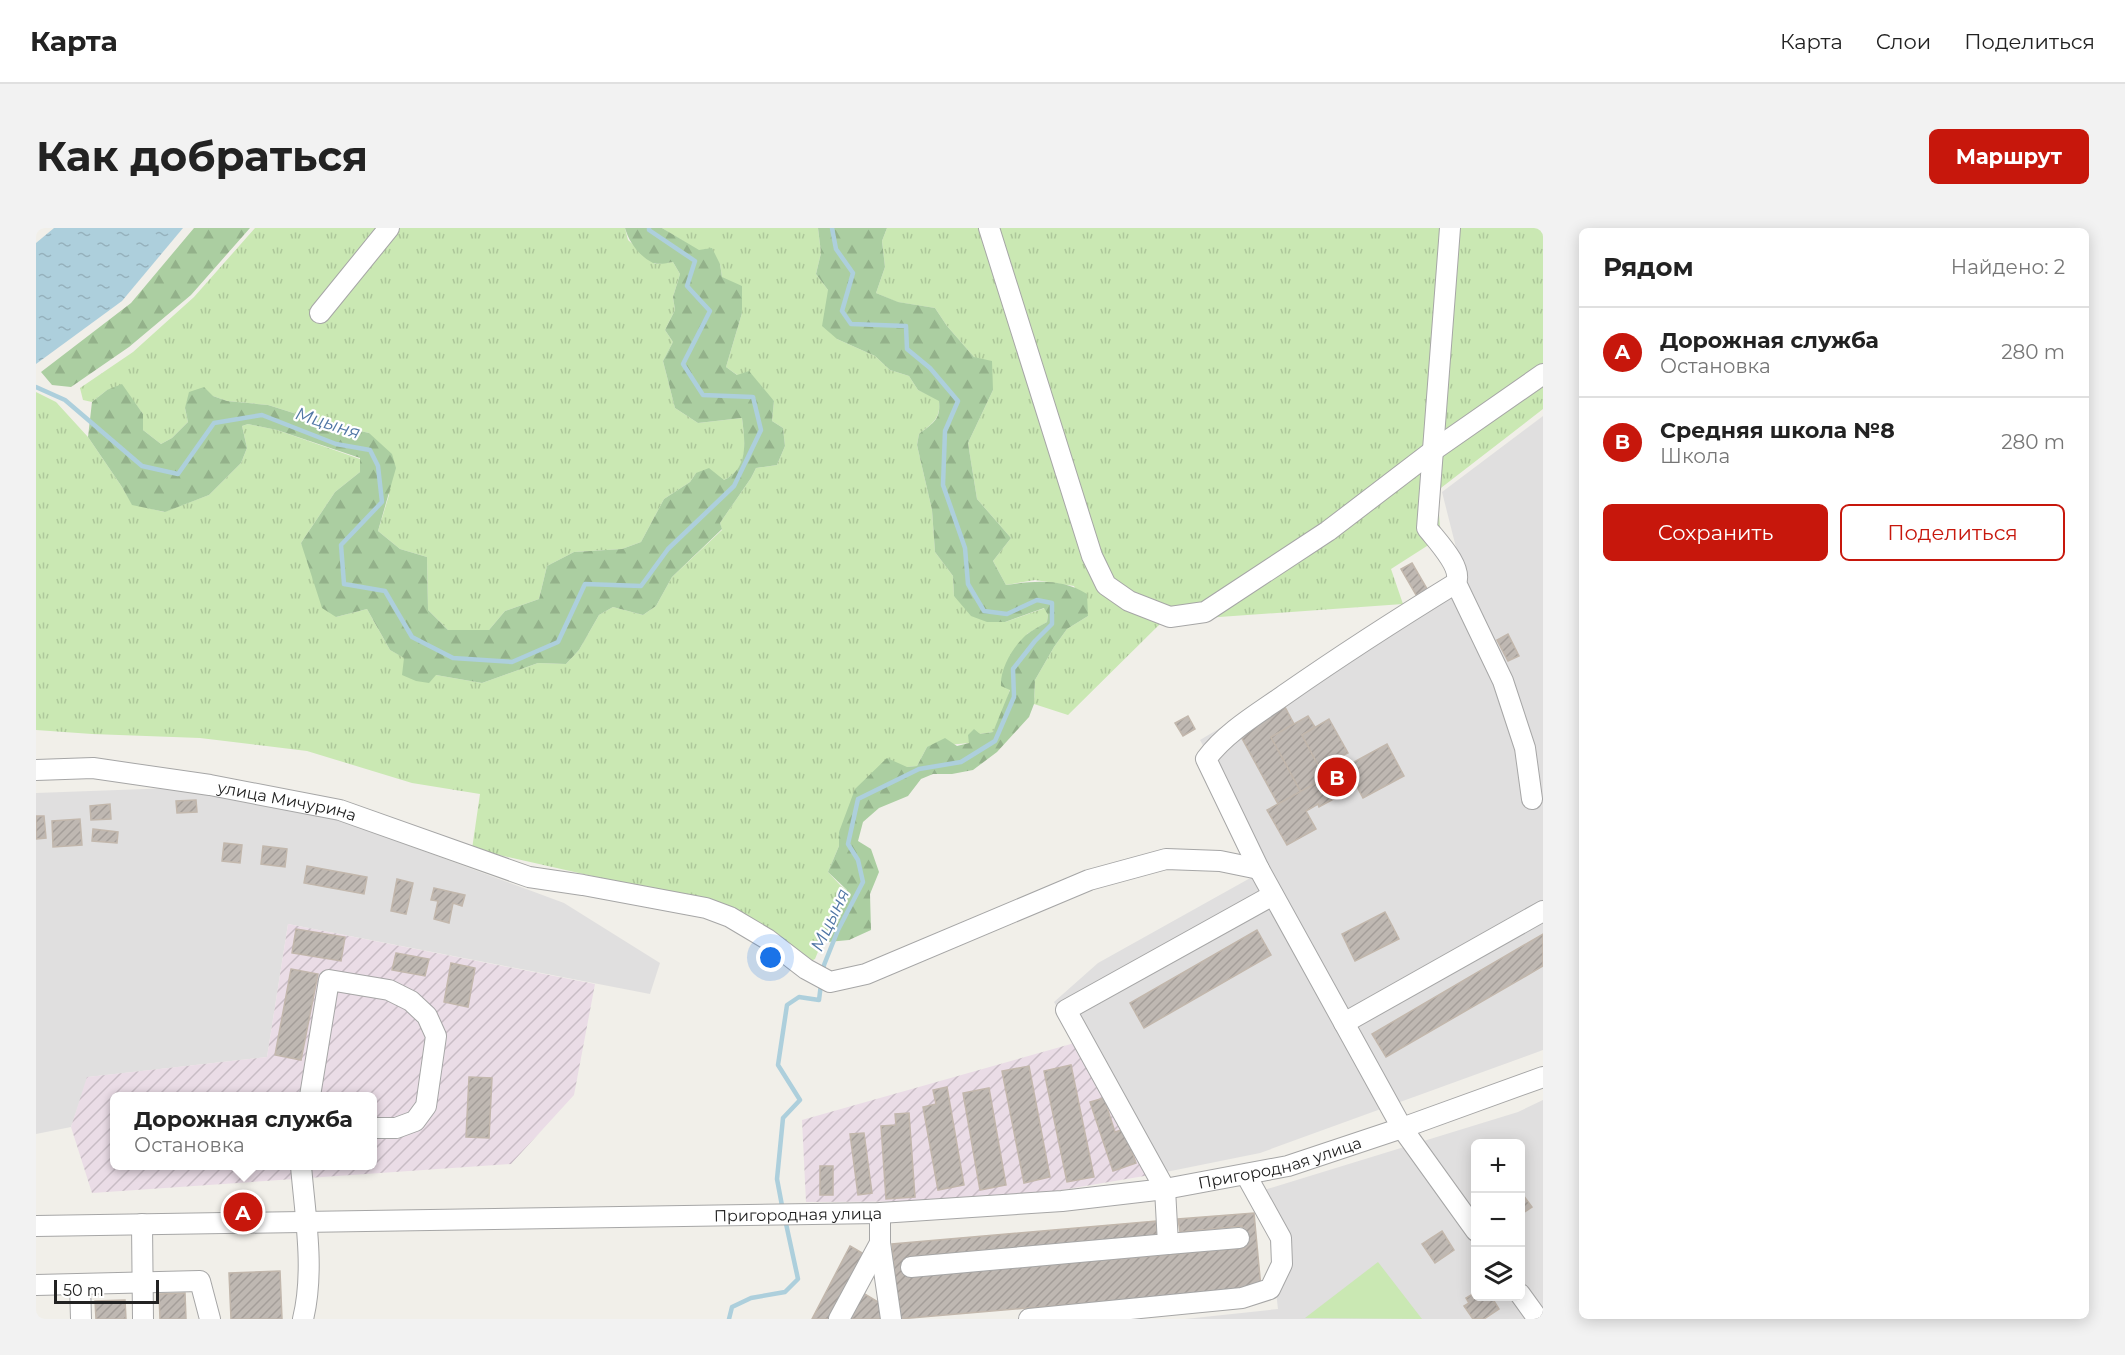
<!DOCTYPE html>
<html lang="ru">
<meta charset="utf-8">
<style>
:root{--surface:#fff;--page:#f2f2f2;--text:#222;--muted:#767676;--line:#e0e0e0;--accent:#c7170c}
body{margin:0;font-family:Montserrat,sans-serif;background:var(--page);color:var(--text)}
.controls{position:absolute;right:18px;bottom:18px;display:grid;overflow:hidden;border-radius:9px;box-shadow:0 3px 15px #0003}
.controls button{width:54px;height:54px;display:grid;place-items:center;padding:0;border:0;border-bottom:2px solid var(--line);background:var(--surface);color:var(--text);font:30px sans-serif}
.scale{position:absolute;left:18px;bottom:15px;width:105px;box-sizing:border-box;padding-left:6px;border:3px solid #222;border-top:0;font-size:16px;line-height:21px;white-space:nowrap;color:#222;-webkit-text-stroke:4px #fff;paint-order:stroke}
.you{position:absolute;left:735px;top:730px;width:21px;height:21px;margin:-15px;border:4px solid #fff;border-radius:50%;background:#1a73e8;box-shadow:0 0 0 9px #1a73e833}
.badge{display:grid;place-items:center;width:39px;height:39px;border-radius:50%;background:var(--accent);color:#fff;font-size:20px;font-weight:700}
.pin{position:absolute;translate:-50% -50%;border:3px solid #fff;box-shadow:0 2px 6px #0006}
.popup{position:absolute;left:74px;top:864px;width:267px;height:78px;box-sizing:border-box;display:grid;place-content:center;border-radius:9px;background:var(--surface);filter:drop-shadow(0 2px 4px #0005);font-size:20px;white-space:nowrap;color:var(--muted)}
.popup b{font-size:22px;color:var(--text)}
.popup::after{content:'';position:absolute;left:50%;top:100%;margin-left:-12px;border:12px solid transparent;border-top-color:var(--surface)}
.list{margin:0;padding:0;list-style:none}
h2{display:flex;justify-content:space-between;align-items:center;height:78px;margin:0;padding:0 24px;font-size:26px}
h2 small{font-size:20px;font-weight:400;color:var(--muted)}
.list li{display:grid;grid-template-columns:39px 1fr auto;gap:18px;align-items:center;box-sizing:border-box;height:90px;padding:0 24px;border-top:2px solid var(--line)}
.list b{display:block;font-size:22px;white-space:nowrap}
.list p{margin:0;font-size:20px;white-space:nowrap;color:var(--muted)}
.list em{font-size:20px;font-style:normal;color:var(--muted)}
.actions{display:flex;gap:12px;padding:18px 24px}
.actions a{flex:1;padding:14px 0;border:2px solid var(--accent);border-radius:9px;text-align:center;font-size:21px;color:var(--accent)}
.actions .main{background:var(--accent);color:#fff}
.icon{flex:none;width:33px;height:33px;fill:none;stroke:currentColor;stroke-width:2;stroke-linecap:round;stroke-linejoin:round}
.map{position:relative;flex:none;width:1507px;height:1091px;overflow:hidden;border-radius:9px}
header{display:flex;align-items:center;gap:36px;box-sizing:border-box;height:84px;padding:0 30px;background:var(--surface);border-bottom:2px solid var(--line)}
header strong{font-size:28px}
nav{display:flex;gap:33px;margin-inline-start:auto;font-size:21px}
.intro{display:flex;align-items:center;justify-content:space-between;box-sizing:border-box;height:144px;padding:0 36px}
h1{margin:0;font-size:42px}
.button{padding:15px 27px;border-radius:9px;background:var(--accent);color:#fff;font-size:21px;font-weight:700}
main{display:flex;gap:36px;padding:0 36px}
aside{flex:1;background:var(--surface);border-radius:9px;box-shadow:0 3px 15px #0003}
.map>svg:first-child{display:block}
</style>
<header>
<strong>Карта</strong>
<nav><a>Карта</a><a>Слои</a><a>Поделиться</a></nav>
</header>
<div class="intro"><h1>Как добраться</h1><a class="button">Маршрут</a></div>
<main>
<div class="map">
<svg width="1507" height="1091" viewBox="0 0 1507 1091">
<defs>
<pattern id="industrial-furrows" width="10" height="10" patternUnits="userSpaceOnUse" patternTransform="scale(1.5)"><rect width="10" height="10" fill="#eadce6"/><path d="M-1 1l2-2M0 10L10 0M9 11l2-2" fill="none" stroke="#c8bcc5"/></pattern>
<pattern id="grass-tufts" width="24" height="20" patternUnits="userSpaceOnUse" patternTransform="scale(1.5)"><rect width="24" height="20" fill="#cae8b3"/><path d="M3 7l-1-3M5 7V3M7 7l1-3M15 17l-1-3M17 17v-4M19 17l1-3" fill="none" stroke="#adc79a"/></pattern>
<pattern id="forest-firs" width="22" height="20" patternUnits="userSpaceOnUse" patternTransform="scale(1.5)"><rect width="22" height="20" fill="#abcea1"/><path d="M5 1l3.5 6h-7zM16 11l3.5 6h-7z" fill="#93b18a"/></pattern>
<pattern id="water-ripples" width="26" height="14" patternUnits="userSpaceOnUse" patternTransform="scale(1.5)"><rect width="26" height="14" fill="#adcfdc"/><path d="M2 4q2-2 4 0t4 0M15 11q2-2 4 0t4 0" fill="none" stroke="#95b1bc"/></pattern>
<pattern id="building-hatch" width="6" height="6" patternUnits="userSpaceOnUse" patternTransform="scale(1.5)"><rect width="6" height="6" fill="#bfb8b2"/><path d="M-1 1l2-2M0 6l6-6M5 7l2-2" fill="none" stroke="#a49e99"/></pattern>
</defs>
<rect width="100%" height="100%" fill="#f1efe9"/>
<!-- residential -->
<g fill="#e0dfdf" fill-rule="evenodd">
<path d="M 1507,188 L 1507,822 L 1224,925 L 1120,946 L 1018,774 L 1062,735 L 1234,639 L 1164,512 L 1429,355 L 1406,264 Z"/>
<path d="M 137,560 L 298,590 L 528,675 L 624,735 L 614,766 L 252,696 L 231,829 L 52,849 L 35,899 L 0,906 L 0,565 Z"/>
<path d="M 1507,872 L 1507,1091 L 1149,1091 L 1242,1081 L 1228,962 L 1482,884 ZM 1440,916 L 1484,916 L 1484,1068 L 1440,1068 Z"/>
</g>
<!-- industrial -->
<g fill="url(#industrial-furrows)" fill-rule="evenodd">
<path d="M 252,696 L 559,756 L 538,867 L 475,936 L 56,965 L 35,899 L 51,849 L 231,829 ZM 78,868 L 336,868 L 336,938 L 78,938 Z"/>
<path d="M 1042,814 L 1120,946 L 960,973 L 770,974 L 766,892 Z"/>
</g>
<!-- grass -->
<g fill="url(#grass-tufts)">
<path d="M 219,0 L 589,0 L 592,12 L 619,36 L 637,34 L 644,46 L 637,69 L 639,82 L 629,102 L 637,114 L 627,133 L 639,180 L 662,195 L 706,190 C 709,215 714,239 688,252 L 660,245 L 654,254 L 628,271 L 605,314 L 586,321 L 538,324 L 511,338 L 503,371 L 469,383 L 453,402 L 412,402 L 392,382 L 391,329 L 364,321 L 342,303 L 353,267 L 333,205 L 286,194 L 232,177 L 191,173 L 177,168 L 149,180 L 152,194 L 136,210 L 125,216 L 107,202 L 107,186 L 99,175 L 71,162 L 56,174 L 47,172 L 44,160 L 97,124 L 158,69 Z"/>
<path d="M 626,0 L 782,0 L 785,25 L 780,46 L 792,62 L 801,111 L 839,128 L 854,142 L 873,148 L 882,162 L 903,172 C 905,191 897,195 883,206 L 881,217 L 896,282 L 899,324 L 917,348 L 918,368 L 969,394 L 1009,380 L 1012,387 L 1011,394 L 991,406 L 966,487 L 957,504 L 944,506 L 933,515 L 891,519 L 881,538 L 871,539 L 803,604 L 803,618 L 792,644 L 805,658 L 811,662 L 805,679 L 790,693 L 788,709 L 779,731 L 773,734 L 645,668 L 436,621 L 444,566 L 376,555 L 271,523 L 164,510 L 56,506 L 0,502 L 0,164 L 20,174 L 52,209 L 86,259 L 96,276 L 128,284 L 173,267 L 205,235 L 211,220 L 206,198 L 212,196 L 241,202 L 324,231 L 324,244 L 299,264 L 265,315 L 300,389 L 331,381 L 354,422 L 400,447 L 446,455 L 502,435 L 530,436 L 543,422 L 563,387 L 577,379 L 607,387 L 620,378 L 636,349 L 686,302 L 684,295 L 715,250 L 720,240 L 741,237 L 749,218 L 747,200 L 736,193 L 738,173 L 690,139 L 706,85 L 686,49 L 684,36 Z"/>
<path d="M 851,0 L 1507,0 L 1507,181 L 1401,263 L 1405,309 L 1355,341 L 1367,376 L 1127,393 L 1032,487 L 998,476 L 999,452 L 1018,419 L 1031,401 L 1052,388 L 1038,358 L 999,352 L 970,357 L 957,333 L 975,310 L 941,271 L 932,215 L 957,162 L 938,129 L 911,98 L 899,80 L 861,74 L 840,65 L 849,39 L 846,13 Z"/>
</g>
<!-- forest -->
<g fill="url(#forest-firs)">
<path d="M 158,0 L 214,0 L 155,67 L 93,119 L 35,159 L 16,157 L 5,144 L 95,75 Z"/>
<path d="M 589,0 L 626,0 L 663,22 L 676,20 L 684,36 L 686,49 L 706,58 L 706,85 L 690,139 L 701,147 L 713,143 L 738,173 L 736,193 L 747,200 L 749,218 L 741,237 L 720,240 L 715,250 L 684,295 L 686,301 L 636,349 L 620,378 L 607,387 L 577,379 L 563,387 L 543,422 L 530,436 L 502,435 L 446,455 L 400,447 L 393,455 L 380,453 L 366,447 L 368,430 L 354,422 L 331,381 L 300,389 L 286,380 L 265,315 L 299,264 L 324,244 L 324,230 L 241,202 L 212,196 L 206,198 L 211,220 L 205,235 L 173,267 L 129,284 L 96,277 L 86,259 L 52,209 L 56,174 L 71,162 L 86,156 L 107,186 L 107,202 L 125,216 L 136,210 L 152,194 L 149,180 L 153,164 L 168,159 L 177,168 L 191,173 L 232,177 L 286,194 L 333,205 L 356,226 L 360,240 L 342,303 L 364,321 L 391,329 L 392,382 L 412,402 L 453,402 L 469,383 L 503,371 L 511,338 L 538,324 L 586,321 L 605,314 L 628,271 L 654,254 L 660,245 L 673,240 L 688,252 C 713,240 709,214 706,190 L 662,195 L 639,180 L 627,133 L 637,114 L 629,102 L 639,82 L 637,69 L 644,46 L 637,34 C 631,35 623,37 617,35 C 603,28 593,14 589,0 Z"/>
<path d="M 782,0 L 851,0 L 846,13 L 849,39 L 840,65 L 862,74 L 899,80 L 911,98 L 938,129 L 956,133 L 957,162 L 932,215 L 941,271 L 975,310 L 957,333 L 970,357 C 999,353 1025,350 1051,366 L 1052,388 L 1031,401 L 1018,419 L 999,452 L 998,476 L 993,489 L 961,524 L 937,542 L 916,546 L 897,546 L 885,551 L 872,568 L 843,580 L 827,594 L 822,613 L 835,621 L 843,644 L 834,666 L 835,702 L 813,712 L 792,714 L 788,709 L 790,693 L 805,679 L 811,662 L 792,644 L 803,618 L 803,604 L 819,561 L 851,530 L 871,539 L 881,538 L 891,519 L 909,510 L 921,518 L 933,515 L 932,507 L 938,501 L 944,506 L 957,504 L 974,462 L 965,458 C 964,440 977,419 990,407 C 996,402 1004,398 1011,394 L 1012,387 L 1008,380 L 969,394 L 951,394 L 935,388 L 918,368 L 917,348 L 899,324 L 896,282 L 881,217 L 883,206 C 897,195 905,192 903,173 L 882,162 L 873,148 L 854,142 L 839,128 L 801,111 L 786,98 L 792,62 L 780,46 L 785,25 Z"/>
</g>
<!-- garden -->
<path fill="#cae8b3" d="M 1342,1034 L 1386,1091 L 1269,1090 Z"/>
<!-- water -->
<path fill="url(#water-ripples)" d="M 18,0 L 147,0 L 86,73 L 0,136 L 0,15 Z"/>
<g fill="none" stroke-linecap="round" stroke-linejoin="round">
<!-- stream -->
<g stroke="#adcfdc" stroke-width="4.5">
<path d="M 0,159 L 29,172 L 106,238 L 142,246 L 178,195 L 226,187 L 300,216 L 334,222 L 342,238 L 346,274 L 305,317 L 308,356 L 349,363 L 376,409 L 417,430 L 476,434 L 522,414 L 549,356 L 605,358 L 632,321 L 698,258 L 725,202 L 717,169 L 667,167 L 647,136 L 674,83 L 651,58 L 659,33 L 613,2 L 613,0"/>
<path d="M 787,745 L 788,737 L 802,702 L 827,654 L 822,632 L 812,616 L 822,571 L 883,541 L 925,534 L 959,513 L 978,469 L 977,441 L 999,413 L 1016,396 L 1016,375 L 1001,372 L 971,386 L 948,383 L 932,356 L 929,320 L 907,257 L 909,203 L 922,173 L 894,140 L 871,121 L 870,98 L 815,96 L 806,83 L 817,45 L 800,21 L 796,0"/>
<path d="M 747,983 L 741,951 L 747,890 L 764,872 L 742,837 L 751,777 L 763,769 L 783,772 L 785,756"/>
<path d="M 693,1091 L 696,1079 L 715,1070 L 749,1064 L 762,1051 L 749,991"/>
</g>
</g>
<!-- building -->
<g fill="url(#building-hatch)" stroke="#c2b7ac" stroke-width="1.5">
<path d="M 1376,335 L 1394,366 L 1383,372 L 1365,341 Z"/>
<path d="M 1472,406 L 1483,428 L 1472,433 L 1461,412 Z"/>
<path d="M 1249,479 L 1258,496 L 1235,509 L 1265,564 L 1242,576 L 1203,505 Z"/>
<path d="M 1152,488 L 1159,501 L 1147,508 L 1139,495 Z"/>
<path d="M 1272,488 L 1279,499 L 1266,507 L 1289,550 L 1265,564 L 1235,509 Z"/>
<path d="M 1293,491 L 1312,525 L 1302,530 L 1307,540 L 1351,516 L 1368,548 L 1327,570 L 1319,555 L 1308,562 L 1309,565 L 1283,579 L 1282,576 L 1270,583 L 1280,601 L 1251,617 L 1231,582 L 1289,550 L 1266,507 Z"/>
<path d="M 160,572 L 161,584 L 141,585 L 140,573 Z"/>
<path d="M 74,576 L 75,591 L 55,592 L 54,578 Z"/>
<path d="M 0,588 L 8,588 L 10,610 L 0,611 Z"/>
<path d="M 44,591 L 46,617 L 17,619 L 16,593 Z"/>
<path d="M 57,601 L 82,604 L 81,615 L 56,613 Z"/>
<path d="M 188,615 L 206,617 L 204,635 L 186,633 Z"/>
<path d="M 227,618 L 251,621 L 249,639 L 225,636 Z"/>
<path d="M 271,638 L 331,649 L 328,666 L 268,655 Z"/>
<path d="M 361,651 L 377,655 L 370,686 L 355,683 Z"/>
<path d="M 398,660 L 429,667 L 426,678 L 417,675 L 413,695 L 398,691 L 402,673 L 395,672 Z"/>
<path d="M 1349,684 L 1363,711 L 1319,733 L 1306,706 Z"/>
<path d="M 260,701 L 309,709 L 305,733 L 256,725 Z"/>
<path d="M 1221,702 L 1235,727 L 1108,800 L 1094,775 Z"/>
<path d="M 1507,706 L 1507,738 L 1350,829 L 1336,806 Z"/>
<path d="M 360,725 L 393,731 L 389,748 L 356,742 Z"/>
<path d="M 415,735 L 439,740 L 432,779 L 408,774 Z"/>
<path d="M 255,741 L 282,746 L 265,832 L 239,827 Z"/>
<path d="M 1035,837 L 1058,949 L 1031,954 L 1008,843 Z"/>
<path d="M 993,838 L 1014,949 L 988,955 L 966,843 Z"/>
<path d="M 433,849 L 456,850 L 453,910 L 430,909 Z"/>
<path d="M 911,859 L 928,957 L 902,962 L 887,879 L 900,876 L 897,862 Z"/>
<path d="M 953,860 L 970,957 L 944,962 L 927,865 Z"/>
<path d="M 1068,870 L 1079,904 L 1088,901 L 1100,935 L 1077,943 L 1054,874 Z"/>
<path d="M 873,885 L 879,969 L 850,971 L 845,898 L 860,897 L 859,886 Z"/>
<path d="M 828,905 L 836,965 L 822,967 L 814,906 Z"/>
<rect x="784" y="938" width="13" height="29"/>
<path d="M 1484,963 L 1496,979 L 1484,987 Z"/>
<path d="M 1218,985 L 1225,1060 L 863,1091 L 856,1016 L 1120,993 L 1121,1007 L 872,1029 L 873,1049 L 1208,1020 L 1206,998 L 1144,1004 L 1142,991 Z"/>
<path d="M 1406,1003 L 1418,1022 L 1399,1035 L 1386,1016 Z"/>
<path d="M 814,1018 L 828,1026 L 793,1091 L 776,1091 Z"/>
<path d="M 244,1043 L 246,1091 L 195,1091 L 193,1045 Z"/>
<path d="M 1440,1064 L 1440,1068 L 1455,1068 L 1463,1081 L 1448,1091 L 1437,1091 L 1428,1078 L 1433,1075 L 1430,1070 Z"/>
<path d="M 149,1065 L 150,1091 L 124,1091 L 123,1066 Z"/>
<path d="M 827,1065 L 852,1080 L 846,1091 L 813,1091 Z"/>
<path d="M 89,1072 L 90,1091 L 60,1091 L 59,1073 Z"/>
</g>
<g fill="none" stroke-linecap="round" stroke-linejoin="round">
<!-- minor casing -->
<g stroke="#a6a6a6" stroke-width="22">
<g id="minor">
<path d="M 953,0 L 1056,328 L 1070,357 L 1093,373 L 1134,389 L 1169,384 L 1292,303 L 1398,222 L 1507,146"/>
<path d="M 1414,0 L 1391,300 C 1401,313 1427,339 1420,355 L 1467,453 L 1489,520 L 1496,571"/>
<path d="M 284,85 L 353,0"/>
<path d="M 1420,355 C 1363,390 1307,426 1251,465 C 1223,485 1191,503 1170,531 L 1223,641 L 1366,900 L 1440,1003"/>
<path id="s1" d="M 0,542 L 57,540 L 174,557 L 304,582 L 493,649 L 547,657 L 670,680 L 694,689 L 731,711 L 770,741 L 794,754 L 830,746 L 1053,652 L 1130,631 L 1184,633 L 1223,641"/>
<path d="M 1308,795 L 1507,683"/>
<path d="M 274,868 L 293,752 L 353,762 L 375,773 L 391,788 L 400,808 L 390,878 L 379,893 L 360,900 L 336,900"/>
<path d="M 265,938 C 269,987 279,1042 267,1091"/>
<path d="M 106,996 L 107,1091"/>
<path id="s2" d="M 0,998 L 844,985 L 1026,973 L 1129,961 L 1252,938 L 1366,900 L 1507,849"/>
<path d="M 844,1015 L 855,1091"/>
<path d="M 1132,1016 L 1203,1010"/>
<path d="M 875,1039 L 1132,1016 L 1129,961 L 1030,782 L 1237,667"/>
<path d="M 44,1056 L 45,1091"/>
<path d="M 0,1057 L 164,1053 L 174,1091"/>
<path d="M 1484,1066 L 1502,1091"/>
<path d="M 803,1091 L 844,1015 L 844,985"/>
<path d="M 993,1091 L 1206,1070 L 1234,1061 L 1246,1036 L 1245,1010 L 1210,947"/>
</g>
</g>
<!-- minor -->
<use href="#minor" stroke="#fff" stroke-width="20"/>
</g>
<g text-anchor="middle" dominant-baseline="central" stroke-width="4.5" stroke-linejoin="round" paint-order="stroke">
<!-- street labels -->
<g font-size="16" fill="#222" stroke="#fff">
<text stroke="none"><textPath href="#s1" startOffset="254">улица Мичурина</textPath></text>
<text stroke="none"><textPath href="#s2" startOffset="1248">Пригородная улица</textPath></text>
<text stroke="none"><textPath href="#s2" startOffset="762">Пригородная улица</textPath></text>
</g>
<!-- water labels -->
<g font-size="18" font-style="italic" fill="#5076a5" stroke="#fff">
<text transform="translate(292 195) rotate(18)">Мцыня</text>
<text transform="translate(794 692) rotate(-65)">Мцыня</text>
</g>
</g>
</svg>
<div class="controls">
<button>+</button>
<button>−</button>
<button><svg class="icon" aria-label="layers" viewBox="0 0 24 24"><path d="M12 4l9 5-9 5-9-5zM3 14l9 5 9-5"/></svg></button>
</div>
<div class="scale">50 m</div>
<div class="you"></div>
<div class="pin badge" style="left:207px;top:984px">A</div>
<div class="popup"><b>Дорожная служба</b>Остановка</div>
<div class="pin badge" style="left:1301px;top:549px">B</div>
</div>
<aside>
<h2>Рядом<small>Найдено: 2</small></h2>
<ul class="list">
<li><span class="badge">A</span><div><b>Дорожная служба</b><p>Остановка</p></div><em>280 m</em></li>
<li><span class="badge">B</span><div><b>Средняя школа №8</b><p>Школа</p></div><em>280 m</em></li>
</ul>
<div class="actions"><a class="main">Сохранить</a><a>Поделиться</a></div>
</aside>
</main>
